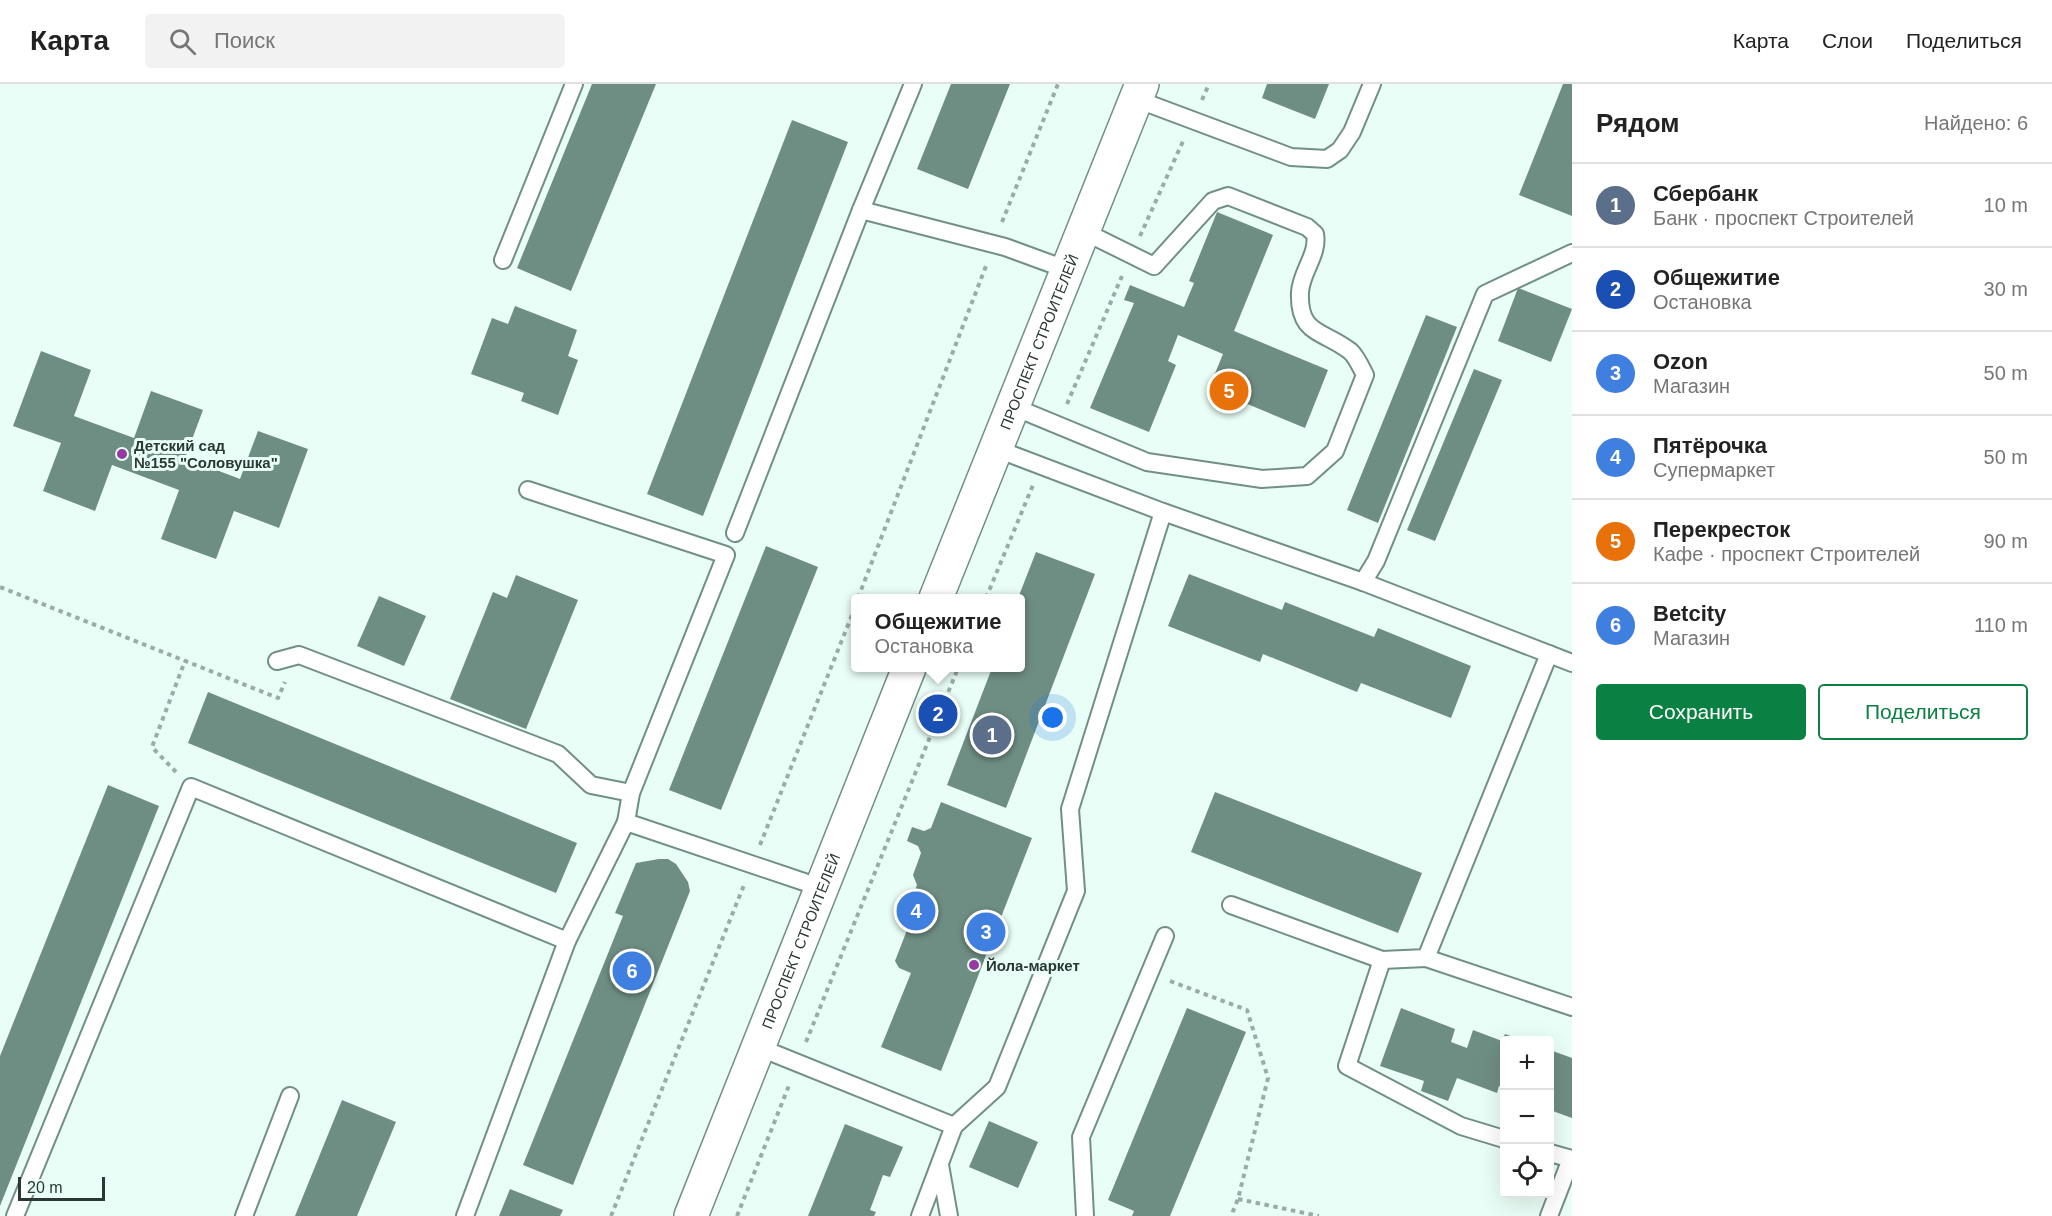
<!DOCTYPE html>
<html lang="ru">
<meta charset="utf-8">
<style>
:root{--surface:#fff;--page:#f2f2f2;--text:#222;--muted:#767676;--line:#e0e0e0;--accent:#0b8043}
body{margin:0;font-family:Helvetica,sans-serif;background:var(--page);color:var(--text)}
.controls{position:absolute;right:18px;bottom:18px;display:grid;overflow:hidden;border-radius:6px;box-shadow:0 6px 24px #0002}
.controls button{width:54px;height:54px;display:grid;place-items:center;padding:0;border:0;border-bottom:2px solid var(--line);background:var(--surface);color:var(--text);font:30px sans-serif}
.scale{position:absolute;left:18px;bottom:15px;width:87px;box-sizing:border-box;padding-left:6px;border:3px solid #2a3833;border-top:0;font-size:16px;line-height:21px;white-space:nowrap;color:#2a3833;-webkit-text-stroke:4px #e9fef6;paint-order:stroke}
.you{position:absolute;left:1053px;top:634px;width:21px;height:21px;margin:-15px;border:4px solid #fff;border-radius:50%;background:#1a73e8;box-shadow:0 0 0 9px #1a73e833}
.badge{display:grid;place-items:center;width:39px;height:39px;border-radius:50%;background:var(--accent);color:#fff;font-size:20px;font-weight:700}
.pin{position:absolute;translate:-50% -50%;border:3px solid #fff;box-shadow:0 2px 6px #0006}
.popup{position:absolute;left:851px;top:510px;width:174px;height:78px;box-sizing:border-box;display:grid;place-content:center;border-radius:6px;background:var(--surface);filter:drop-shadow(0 2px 4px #0005);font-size:20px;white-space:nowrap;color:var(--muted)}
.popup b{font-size:22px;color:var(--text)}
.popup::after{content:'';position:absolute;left:50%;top:100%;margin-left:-12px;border:12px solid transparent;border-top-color:var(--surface)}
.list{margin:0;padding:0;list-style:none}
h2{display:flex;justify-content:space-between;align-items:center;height:78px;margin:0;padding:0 24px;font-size:26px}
h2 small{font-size:20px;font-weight:400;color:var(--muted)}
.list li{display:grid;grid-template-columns:39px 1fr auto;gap:18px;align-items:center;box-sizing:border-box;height:84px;padding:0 24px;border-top:2px solid var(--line)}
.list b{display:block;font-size:22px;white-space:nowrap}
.list p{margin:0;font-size:20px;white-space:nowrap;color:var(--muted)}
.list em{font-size:20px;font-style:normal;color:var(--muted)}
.actions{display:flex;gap:12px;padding:18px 24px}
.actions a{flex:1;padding:14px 0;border:2px solid var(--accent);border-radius:6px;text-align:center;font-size:21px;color:var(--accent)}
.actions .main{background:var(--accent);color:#fff}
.icon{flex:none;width:33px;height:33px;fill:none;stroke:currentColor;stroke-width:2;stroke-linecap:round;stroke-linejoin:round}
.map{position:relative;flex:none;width:1572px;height:1132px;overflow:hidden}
header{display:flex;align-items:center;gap:36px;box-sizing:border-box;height:84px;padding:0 30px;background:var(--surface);border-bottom:2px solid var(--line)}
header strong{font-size:28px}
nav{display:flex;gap:33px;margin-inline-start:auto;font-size:21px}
.search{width:420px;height:54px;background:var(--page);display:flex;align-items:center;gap:15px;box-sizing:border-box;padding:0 21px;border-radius:6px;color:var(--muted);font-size:22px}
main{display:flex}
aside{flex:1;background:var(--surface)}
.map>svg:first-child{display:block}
</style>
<header>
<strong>Карта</strong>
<div class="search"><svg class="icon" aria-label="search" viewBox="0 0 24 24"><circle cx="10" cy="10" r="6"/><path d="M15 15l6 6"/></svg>Поиск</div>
<nav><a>Карта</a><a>Слои</a><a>Поделиться</a></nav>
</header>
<main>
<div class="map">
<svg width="1572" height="1132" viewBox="0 0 1572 1132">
<rect width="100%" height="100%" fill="#e9fef6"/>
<!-- building -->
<g fill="#6f8e83">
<path d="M 592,0 L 656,0 L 571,207 L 517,184 Z"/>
<path d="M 951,0 L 1010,0 L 968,105 L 917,85 Z"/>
<path d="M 1267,0 L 1329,0 L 1315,35 L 1262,14 Z"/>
<path d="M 1563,0 L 1572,0 L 1572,132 L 1519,111 Z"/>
<path d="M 792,36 L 848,58 L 703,432 L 647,410 Z"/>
<path d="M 1217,128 L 1273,151 L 1234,247 L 1328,286 L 1305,344 L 1209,304 L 1223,270 L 1178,251 L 1168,277 L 1176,281 L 1149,348 L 1090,324 L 1134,219 L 1124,216 L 1130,201 L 1184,223 L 1194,199 L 1189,197 Z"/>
<path d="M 1518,204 L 1572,225 L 1551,278 L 1498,257 Z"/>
<path d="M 515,222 L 577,246 L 568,272 L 578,276 L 558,331 L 521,317 L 524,309 L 471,290 L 492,234 L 508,240 Z"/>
<path d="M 1426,231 L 1457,243 L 1378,439 L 1347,426 Z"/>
<path d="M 41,267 L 91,286 L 74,332 L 134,354 L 151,307 L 203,326 L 185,374 L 240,395 L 258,347 L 308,365 L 279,444 L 234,427 L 216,475 L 161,455 L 179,406 L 112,381 L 95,427 L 43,407 L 61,359 L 13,342 Z"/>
<path d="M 1474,285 L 1502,296 L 1435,457 L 1407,446 Z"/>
<path d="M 766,462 L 818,483 L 721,726 L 669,706 Z"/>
<path d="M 1036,468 L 1095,490 L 1006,724 L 947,701 L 992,584 L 1020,584 L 1020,514 L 1018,514 Z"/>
<path d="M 1189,490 L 1282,526 L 1285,518 L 1374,553 L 1378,544 L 1471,582 L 1451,634 L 1361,599 L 1357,608 L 1263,570 L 1260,578 L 1168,542 Z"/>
<path d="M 516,491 L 578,516 L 526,645 L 450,615 L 493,508 L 507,514 Z"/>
<path d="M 379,512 L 426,532 L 404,582 L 357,562 Z"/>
<path d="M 208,608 L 577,759 L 556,809 L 188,659 Z"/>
<path d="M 108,701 L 159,722 L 0,1122 L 0,972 Z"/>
<path d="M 1215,708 L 1422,789 L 1398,849 L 1191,768 Z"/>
<path d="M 941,718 L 1032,754 L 941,987 L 881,963 L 911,889 L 899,884 L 895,877 L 909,841 L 905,832 L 917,801 L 913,791 L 921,769 L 918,762 L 907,757 L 912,743 L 924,747 L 931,744 Z"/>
<path d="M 659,775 L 668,775 L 676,780 L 688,798 L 690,807 L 573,1101 L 523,1081 L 623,832 L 615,829 L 636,779 Z"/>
<path d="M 1187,924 L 1246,948 L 1170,1132 L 1132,1132 L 1134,1127 L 1108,1116 Z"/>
<path d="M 1401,924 L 1455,945 L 1451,958 L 1467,964 L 1473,946 L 1502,957 L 1505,950 L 1522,956 L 1504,956 L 1504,1004 L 1499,1002 L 1497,1009 L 1457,994 L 1448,1017 L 1421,1007 L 1424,997 L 1380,982 Z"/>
<path d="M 1550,966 L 1572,974 L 1572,1034 L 1550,1026 Z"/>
<path d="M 342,1016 L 396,1038 L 357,1132 L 295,1132 Z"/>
<path d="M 989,1037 L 1038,1058 L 1018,1104 L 969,1083 Z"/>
<path d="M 845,1040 L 903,1063 L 890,1093 L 883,1091 L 870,1126 L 876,1128 L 874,1132 L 808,1132 Z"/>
<path d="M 510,1105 L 563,1126 L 560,1132 L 499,1132 Z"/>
</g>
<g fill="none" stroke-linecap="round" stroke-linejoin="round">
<!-- lane casing -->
<g stroke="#719085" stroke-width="20">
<g id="lane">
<path d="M 1136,15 L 1291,73 L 1327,75 L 1340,66 L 1352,48 L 1372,0"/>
<path d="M 861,126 L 1005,163 L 1068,186"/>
<path d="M 503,176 L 574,0"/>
<path d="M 1014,323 L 1147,378 L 1262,395 L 1307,392 L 1335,367 L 1365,291 C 1361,283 1356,272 1350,267 C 1323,246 1298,251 1300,208 C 1301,188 1319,170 1315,150 L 1307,143 L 1228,112 L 1213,117 L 1154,182 L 1083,147"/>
<path d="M 997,365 L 1163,428 L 1363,498 L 1572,579"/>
<path d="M 528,406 L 726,471 L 631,709 L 626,738"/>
<path d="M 735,449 L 861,126 L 913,0"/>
<path d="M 1363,498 L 1376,477 L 1485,210 L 1572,169"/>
<path d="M 277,577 L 299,571 L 558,670 L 591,701 L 631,709"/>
<path d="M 1231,821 L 1382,876 L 1426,874 L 1549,570"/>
<path d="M 1426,874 L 1572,923"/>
<path d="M 1382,876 L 1347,982 L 1461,1042 L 1504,1055"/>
<path d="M 758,963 L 954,1042 L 997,1003 L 1076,807 L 1070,725 L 1163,428"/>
<path d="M 1550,1069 L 1572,1075"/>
<path d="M 940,1081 L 949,1132"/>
<path d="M 15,1132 L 191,703 L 567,857"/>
<path d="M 244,1132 L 290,1012"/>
<path d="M 465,1132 L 567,857 L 626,738 L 822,804"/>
<path d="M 920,1132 L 954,1042"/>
<path d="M 1085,1132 L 1081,1053 L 1165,852"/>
<path d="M 1549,1132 L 1571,1075"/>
</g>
</g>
<!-- secondary casing -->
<g stroke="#719085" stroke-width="36">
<g id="secondary">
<path id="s1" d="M 936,514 L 1142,0"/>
<path id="s2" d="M 691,1132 L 909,584"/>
</g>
</g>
<!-- path -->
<g stroke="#9aaca5" stroke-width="4" stroke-dasharray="4.5 4.5" stroke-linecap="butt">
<path d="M 1202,16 L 1209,0"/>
<path d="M 1002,138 L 1058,0"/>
<path d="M 1140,152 L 1184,55"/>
<path d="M 1067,320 L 1122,192"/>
<path d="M 0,503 L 278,614 L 285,598"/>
<path d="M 858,514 L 986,182"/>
<path d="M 986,514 L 1033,401"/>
<path d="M 176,688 L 152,663 L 185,577"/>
<path d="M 760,761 L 856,521"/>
<path d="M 1170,897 L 1247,926 L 1268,994 L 1238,1115 L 1231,1132"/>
<path d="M 806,958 L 958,584"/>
<path d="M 1238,1115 L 1319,1132"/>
<path d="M 611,1132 L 744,801"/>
<path d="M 737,1132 L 790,999"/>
</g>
<!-- lane -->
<use href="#lane" stroke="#fff" stroke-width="16"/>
<!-- secondary -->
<use href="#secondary" stroke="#fff" stroke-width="33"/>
</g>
<!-- markers -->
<g fill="#9539a4" stroke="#e9fef6" stroke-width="2">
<circle cx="122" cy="370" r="6"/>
<circle cx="974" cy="881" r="6"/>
</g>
<g text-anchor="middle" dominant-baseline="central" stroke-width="6" stroke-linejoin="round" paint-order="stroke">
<!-- street labels -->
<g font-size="15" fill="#2a3833" stroke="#e9fef6">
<text stroke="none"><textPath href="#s1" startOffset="276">ПРОСПЕКТ СТРОИТЕЛЕЙ</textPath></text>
<text stroke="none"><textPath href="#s2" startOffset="296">ПРОСПЕКТ СТРОИТЕЛЕЙ</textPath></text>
</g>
<!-- poi labels -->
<g font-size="15" font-weight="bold" fill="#2a3833" stroke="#e9fef6" text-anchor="start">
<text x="134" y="361">Детский сад<tspan x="134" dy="17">№155 "Соловушка"</tspan></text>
<text x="986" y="881">Йола-маркет</text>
</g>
</g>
</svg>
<div class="controls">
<button>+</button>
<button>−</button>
<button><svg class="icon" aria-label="locate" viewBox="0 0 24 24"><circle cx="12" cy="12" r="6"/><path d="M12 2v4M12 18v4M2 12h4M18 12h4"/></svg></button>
</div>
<div class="scale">20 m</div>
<div class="you"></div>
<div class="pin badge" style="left:992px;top:651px;background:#5c6f8a">1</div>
<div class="pin badge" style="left:938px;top:630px;background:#1a4fb4">2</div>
<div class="popup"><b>Общежитие</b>Остановка</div>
<div class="pin badge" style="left:986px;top:848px;background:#3f7fe0">3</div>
<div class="pin badge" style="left:916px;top:827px;background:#3f7fe0">4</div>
<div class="pin badge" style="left:1229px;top:307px;background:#e8710a">5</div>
<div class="pin badge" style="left:632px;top:887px;background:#3f7fe0">6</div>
</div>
<aside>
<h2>Рядом<small>Найдено: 6</small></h2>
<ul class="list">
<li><span class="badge" style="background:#5c6f8a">1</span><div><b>Сбербанк</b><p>Банк · проспект Строителей</p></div><em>10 m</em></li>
<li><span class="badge" style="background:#1a4fb4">2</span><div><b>Общежитие</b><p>Остановка</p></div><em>30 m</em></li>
<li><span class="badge" style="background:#3f7fe0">3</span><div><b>Ozon</b><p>Магазин</p></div><em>50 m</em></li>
<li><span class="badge" style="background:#3f7fe0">4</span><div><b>Пятёрочка</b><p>Супермаркет</p></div><em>50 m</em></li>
<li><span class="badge" style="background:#e8710a">5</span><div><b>Перекресток</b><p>Кафе · проспект Строителей</p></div><em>90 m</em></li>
<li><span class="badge" style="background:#3f7fe0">6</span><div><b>Betcity</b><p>Магазин</p></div><em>110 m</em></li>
</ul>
<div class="actions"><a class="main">Сохранить</a><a>Поделиться</a></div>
</aside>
</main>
